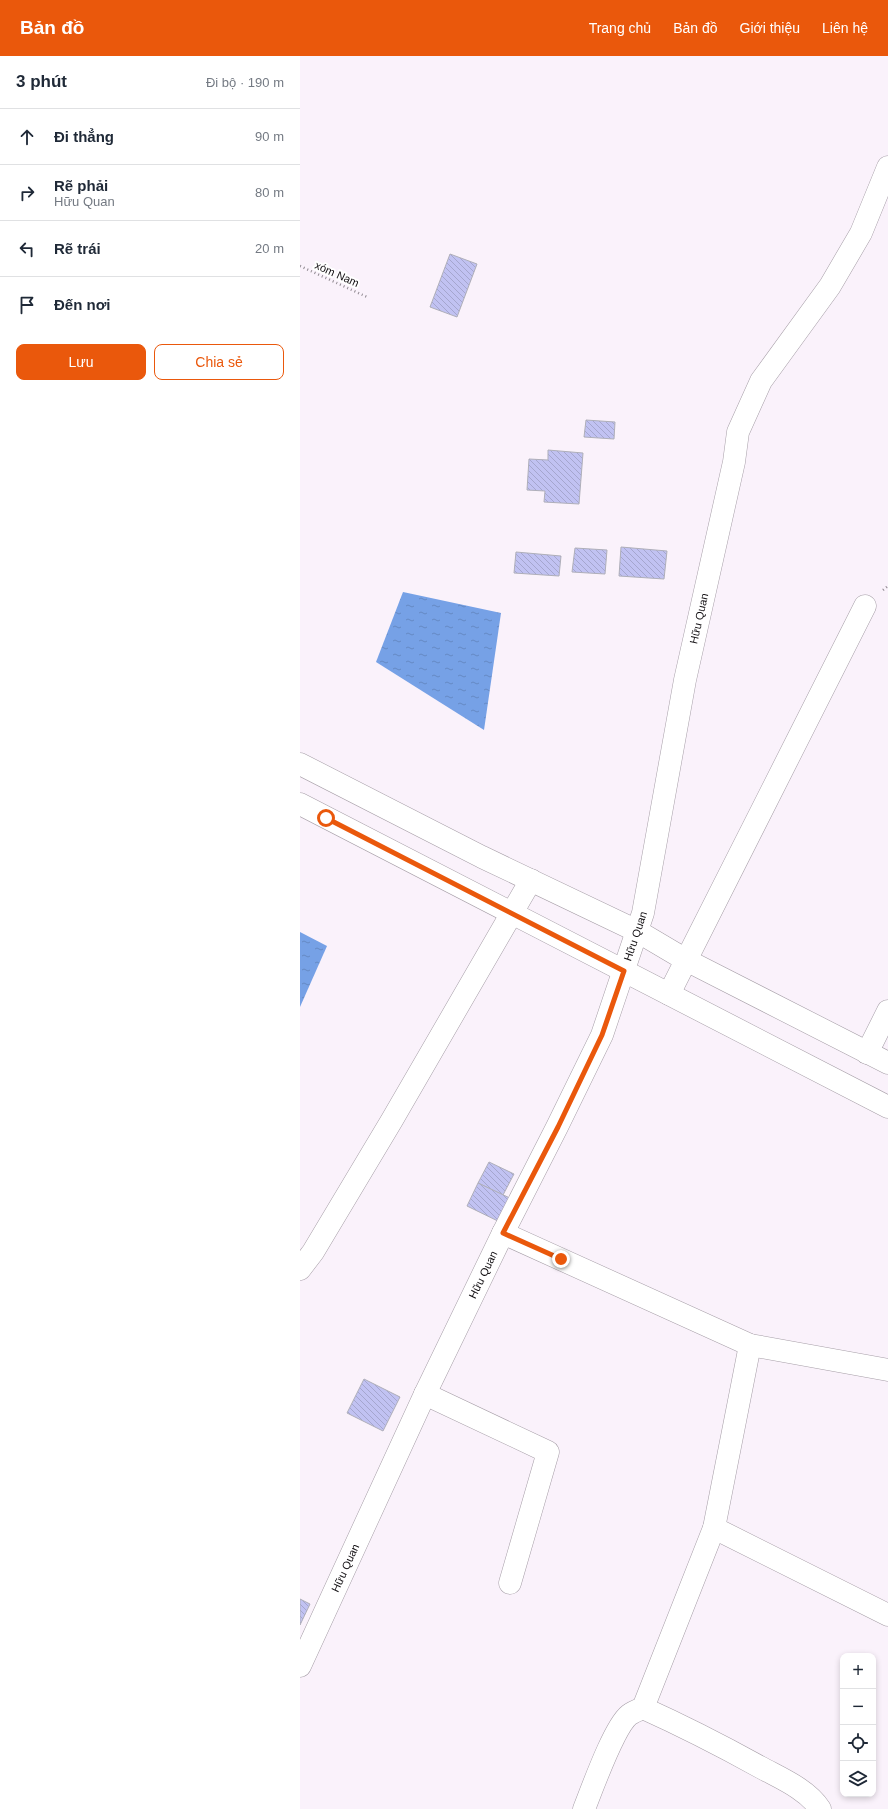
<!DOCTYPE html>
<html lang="vi">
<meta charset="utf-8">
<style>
:root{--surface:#fff;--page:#f6f6f7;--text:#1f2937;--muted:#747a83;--line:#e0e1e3;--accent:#ea580c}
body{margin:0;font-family:Arial,sans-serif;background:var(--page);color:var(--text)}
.controls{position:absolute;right:12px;bottom:12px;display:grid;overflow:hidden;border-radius:8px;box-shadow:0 2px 6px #0003}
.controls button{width:36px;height:36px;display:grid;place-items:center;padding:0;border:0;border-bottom:1px solid var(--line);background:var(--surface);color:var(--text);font:20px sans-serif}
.stop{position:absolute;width:12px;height:12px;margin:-9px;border:3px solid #ea580c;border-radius:50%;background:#fff}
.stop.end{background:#ea580c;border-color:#fff;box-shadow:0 1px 4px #0008}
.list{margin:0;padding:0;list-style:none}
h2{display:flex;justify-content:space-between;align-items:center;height:52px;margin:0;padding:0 16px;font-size:17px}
h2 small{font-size:13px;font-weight:400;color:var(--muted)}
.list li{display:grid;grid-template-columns:26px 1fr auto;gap:12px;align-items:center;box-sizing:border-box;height:56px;padding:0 16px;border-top:1px solid var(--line)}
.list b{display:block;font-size:15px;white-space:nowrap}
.list p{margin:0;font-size:13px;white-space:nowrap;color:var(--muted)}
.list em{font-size:13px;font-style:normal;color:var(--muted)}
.actions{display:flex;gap:8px;padding:12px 16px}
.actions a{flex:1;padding:9px 0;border:1px solid var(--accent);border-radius:8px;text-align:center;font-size:14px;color:var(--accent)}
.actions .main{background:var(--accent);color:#fff}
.icon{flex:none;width:22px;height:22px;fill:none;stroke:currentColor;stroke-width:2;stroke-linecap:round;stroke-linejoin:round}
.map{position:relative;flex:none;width:588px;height:1753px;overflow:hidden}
header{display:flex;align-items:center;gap:24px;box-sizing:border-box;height:56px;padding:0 20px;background:var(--accent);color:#fff}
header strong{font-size:19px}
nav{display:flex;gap:22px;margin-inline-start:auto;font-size:14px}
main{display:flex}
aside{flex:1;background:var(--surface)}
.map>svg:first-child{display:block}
</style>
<header>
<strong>Bản đồ</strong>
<nav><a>Trang chủ</a><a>Bản đồ</a><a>Giới thiệu</a><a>Liên hệ</a></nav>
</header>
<main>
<aside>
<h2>3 phút<small>Đi bộ · 190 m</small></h2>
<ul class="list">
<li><svg class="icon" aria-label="ahead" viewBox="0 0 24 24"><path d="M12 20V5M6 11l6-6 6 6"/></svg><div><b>Đi thẳng</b></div><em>90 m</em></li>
<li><svg class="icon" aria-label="right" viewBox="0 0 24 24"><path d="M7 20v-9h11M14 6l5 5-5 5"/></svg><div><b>Rẽ phải</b><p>Hữu Quan</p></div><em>80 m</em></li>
<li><svg class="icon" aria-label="left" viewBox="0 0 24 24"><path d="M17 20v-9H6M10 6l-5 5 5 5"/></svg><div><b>Rẽ trái</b></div><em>20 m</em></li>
<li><svg class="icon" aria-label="arrive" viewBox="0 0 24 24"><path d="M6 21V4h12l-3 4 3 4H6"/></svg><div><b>Đến nơi</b></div></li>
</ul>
<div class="actions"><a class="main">Lưu</a><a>Chia sẻ</a></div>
</aside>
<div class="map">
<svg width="588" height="1753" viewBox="0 0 588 1753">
<defs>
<pattern id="water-ripples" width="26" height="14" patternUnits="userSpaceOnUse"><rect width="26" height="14" fill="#76a1e6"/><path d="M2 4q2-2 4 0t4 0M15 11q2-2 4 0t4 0" fill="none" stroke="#6589c4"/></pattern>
<pattern id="building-back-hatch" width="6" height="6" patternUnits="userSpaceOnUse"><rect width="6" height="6" fill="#c1c2f2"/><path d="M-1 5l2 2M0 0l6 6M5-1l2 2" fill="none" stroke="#a5a6ce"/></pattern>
</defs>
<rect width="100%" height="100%" fill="#faf2fb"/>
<!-- water -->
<g fill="url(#water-ripples)">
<path d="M 103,536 L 201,557 L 184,674 L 76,606 Z"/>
<path d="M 0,876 L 27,890 L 0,951 Z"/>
</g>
<!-- building -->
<g fill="url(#building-back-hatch)" stroke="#afafb9">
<path d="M 150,198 L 177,208 L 157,261 L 130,251 Z"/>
<path d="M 286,364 L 315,366 L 314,383 L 284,381 Z"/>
<path d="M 248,394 L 283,397 L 279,448 L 244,446 L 245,435 L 227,434 L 229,403 L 248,404 Z"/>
<path d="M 321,491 L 367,495 L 364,523 L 319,520 Z"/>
<path d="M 275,492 L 307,494 L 305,518 L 272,516 Z"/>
<path d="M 216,496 L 261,500 L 259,520 L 214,517 Z"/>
<path d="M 189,1106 L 214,1118 L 203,1139 L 178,1127 Z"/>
<path d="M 178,1127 L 214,1144 L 202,1167 L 167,1150 Z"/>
<path d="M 64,1323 L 100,1341 L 83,1375 L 47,1357 Z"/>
<path d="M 0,1543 L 10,1548 L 0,1569 Z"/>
</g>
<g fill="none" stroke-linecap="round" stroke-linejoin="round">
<!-- minor casing -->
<g stroke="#a69ea7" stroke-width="23">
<g id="minor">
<path d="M 0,708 L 182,801 L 337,875 L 386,904 L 588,1007"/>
<path d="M 0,748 L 588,1051"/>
<path d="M 369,938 L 565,550"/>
<path d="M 567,997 L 588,955"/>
<path d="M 203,1177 L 450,1289 L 414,1472 L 343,1652 C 338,1654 333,1656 329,1659 C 314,1671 292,1733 284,1753"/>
<path d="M 0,1213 L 13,1196 L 92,1064 L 231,824"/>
<path d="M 450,1289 L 588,1314"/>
<path d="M 125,1338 L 248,1396 L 210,1527"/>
<path d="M 414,1472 L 588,1559"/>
<path id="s1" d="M 0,1610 L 125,1338 L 203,1177 L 257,1071 L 302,979 L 343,857 L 385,624 L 434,406 L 438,376 L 461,325 L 530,230 L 561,177 L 588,111"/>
<path d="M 343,1652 C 383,1670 422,1690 460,1711 C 480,1722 507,1733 520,1753"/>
</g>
</g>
<!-- path -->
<g stroke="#908a91" stroke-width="2.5" stroke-dasharray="1 3" stroke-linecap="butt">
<path d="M 0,210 L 67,241"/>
<path d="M 583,534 L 588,530"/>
</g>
<!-- minor -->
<use href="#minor" stroke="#fff" stroke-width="22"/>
</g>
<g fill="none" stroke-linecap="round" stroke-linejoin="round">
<!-- route -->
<path stroke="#ea580c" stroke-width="5" d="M 26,762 L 324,915 L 302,979 L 258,1071 L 203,1177 L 261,1203"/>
</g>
<g text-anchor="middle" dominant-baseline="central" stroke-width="4" stroke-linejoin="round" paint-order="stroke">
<!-- street labels -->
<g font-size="11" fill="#120f12" stroke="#fff">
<text transform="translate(37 218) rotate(24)">xóm Nam</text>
<text stroke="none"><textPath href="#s1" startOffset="1128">Hữu Quan</textPath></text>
<text stroke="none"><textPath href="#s1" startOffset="804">Hữu Quan</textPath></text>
<text stroke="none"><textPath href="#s1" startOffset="432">Hữu Quan</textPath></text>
<text stroke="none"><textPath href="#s1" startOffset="108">Hữu Quan</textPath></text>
</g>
</g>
</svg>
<div class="controls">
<button>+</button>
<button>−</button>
<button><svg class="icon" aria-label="locate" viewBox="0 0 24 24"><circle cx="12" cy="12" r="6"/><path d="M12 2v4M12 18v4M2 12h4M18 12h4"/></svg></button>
<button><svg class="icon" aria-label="layers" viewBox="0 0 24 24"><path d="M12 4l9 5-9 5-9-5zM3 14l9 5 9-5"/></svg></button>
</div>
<div class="stop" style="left:26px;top:762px"></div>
<div class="stop end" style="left:261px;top:1203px"></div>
</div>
</main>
